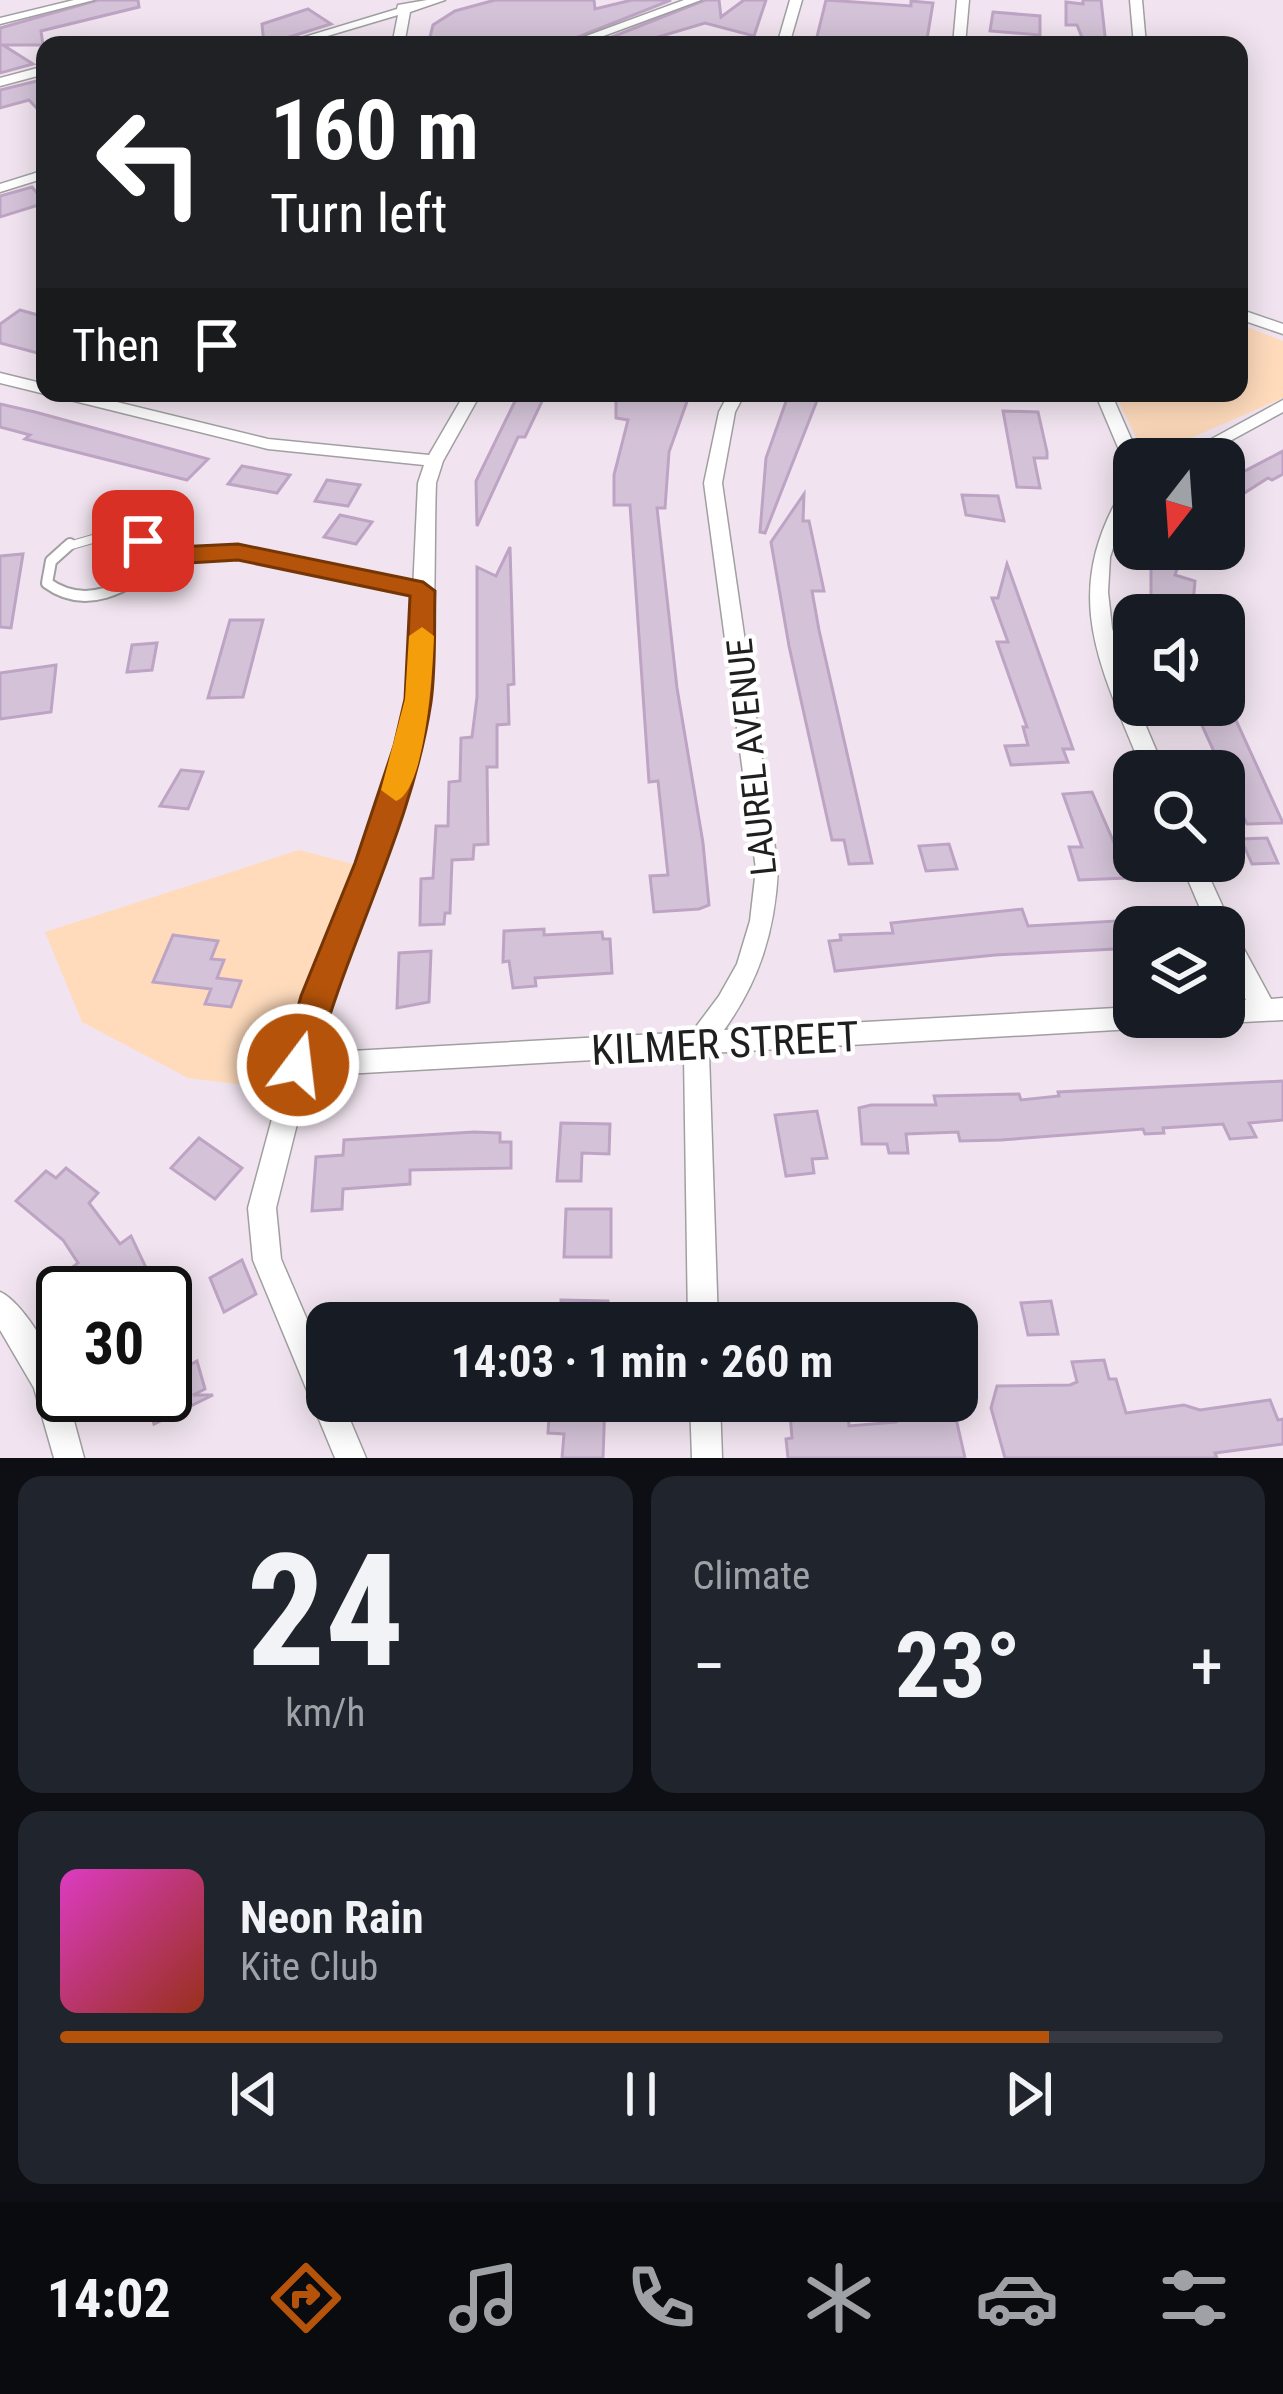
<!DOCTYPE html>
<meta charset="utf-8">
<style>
:root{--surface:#171b24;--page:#20242c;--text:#f1f3f6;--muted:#9ea1a6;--line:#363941;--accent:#b45309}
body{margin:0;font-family:"Roboto Condensed",sans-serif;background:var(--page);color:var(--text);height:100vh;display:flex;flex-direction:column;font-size:45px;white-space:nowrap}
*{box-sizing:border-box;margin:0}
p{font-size:39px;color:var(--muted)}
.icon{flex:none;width:66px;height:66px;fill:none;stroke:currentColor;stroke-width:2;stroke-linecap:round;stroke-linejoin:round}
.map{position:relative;height:1458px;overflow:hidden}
.sheet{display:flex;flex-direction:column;gap:18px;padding:18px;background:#0d0f14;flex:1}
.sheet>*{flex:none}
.guide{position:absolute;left:36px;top:36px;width:1212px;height:366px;border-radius:24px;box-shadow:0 6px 30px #0003;background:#202124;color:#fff;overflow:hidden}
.needle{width:78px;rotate:197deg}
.fabs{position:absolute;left:1113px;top:438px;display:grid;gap:24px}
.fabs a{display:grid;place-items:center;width:132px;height:132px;border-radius:24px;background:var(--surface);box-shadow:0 6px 30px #0003;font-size:60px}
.speed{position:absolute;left:36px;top:1266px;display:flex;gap:24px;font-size:60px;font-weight:700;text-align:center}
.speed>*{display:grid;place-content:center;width:156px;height:156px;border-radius:50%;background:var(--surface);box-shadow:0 6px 30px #0003;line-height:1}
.speed .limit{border:6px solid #111;border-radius:18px;background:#fff;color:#111}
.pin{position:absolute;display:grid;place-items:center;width:102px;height:102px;color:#fff;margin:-51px;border-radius:24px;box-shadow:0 6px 18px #0006}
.me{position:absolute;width:132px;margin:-66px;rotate:15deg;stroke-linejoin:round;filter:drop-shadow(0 0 9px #0008)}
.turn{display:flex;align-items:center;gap:42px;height:252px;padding:0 36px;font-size:54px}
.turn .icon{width:156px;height:156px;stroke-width:2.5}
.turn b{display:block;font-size:84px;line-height:102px}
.then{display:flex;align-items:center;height:114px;padding:0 36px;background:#0003;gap:24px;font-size:45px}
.big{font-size:90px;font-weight:700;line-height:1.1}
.sheet .widget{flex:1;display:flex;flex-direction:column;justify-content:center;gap:18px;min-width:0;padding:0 42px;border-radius:24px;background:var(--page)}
.sheet .dial{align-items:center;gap:0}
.dial b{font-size:156px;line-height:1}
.song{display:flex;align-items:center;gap:36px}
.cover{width:144px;height:144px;border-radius:18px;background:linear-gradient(135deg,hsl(310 70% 55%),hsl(10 70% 35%))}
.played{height:12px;border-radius:6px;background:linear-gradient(90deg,var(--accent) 85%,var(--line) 85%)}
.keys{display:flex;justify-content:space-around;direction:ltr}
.heat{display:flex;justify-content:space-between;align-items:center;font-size:66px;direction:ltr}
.sheet .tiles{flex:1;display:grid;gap:18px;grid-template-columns:1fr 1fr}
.widget:last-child{grid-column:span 2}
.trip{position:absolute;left:306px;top:1302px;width:672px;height:120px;border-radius:24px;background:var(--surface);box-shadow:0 6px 30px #0003;font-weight:700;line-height:120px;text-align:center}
.tab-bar{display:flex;height:192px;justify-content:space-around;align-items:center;background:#090b0e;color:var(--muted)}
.tab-bar .icon{width:84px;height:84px}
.tab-bar .on{color:var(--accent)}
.tab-bar b{font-size:54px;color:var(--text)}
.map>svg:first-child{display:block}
.park{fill:#ffdbbc}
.building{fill:#d4c3d8;stroke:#bea4c4;stroke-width:3}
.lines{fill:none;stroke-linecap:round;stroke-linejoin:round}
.lane-far1-casing{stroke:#a0a0a0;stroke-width:10}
.lane-casing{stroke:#a0a0a0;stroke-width:14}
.street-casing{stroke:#a0a0a0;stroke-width:3}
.lane-far1{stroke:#fff;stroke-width:8}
.lane{stroke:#fff;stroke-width:10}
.street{fill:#fff;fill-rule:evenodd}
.route{fill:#b45309;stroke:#753606;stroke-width:3}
.slow{fill:#f59e0b}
.labels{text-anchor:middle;stroke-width:9;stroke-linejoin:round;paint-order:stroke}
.street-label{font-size:36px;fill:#1f1f1f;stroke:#fff}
.near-street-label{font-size:42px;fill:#1f1f1f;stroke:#fff}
</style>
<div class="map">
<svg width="1283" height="1458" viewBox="0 0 1283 1458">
<rect width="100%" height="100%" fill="#f1e4f0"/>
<!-- park -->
<g class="park">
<polygon points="1239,324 1283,341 1283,398 1177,444 1162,447 1137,439 1114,393 1239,393"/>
<polygon points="299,850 365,867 288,1090 188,1078 82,1022 45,932"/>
</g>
<!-- building -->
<g class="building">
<polygon points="98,0 138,0 139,7 41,31 43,45 3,45 33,64 0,73 0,28"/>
<polygon points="495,0 594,0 595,9 632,0 671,0 558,45 428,45 433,25 455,11"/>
<polygon points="705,0 719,0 721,17 744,0 766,0 754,36 705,23 638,43 592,45"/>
<polygon points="826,0 911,6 911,1 933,3 926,45 816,41"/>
<polygon points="1083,0 1101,0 1106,45 1085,45 1077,25 1066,25 1066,2 1083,4"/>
<polygon points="308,9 331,24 264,45 262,24"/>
<polygon points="993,12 1040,16 1040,35 990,31"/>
<polygon points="45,79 45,117 29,100 0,108 0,90"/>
<polygon points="32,187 45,203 0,217 0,196"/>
<polygon points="20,310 45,317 45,355 0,343 0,324"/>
<polygon points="519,393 546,393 525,437 518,437 477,526 476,481"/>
<polygon points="616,393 690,393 669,452 665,508 657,508 677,688 703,843 709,905 699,909 654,912 650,876 668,875 658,781 649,782 630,505 614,505 614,475 628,420 616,418"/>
<polygon points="789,393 820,393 765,533 760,532 766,458"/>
<polygon points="0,404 35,412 208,459 187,480 25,439 30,435 0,427"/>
<polygon points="1003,411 1038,412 1047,452 1047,458 1034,458 1040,488 1017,487"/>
<polygon points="1283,451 1283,474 1272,480 1268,478 1224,506 1224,482"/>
<polygon points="242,466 290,475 277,493 228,484"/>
<polygon points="327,480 360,485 348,506 315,501"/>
<polygon points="804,494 803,521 809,521 824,591 812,591 819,630 872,863 849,864 844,840 832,840 789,646 771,542"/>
<polygon points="962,495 998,496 1004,521 966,515"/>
<polygon points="340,515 372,522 356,544 324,537"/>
<polygon points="510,547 514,684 508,685 509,724 497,725 497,767 487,767 488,844 474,845 473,859 452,860 450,913 445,913 444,924 420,925 421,879 433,878 436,826 448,826 449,782 460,781 461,738 472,737 477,697 477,567 496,576"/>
<polygon points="1158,549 1184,549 1175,575 1195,581 1192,615 1151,615 1151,566"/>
<polygon points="23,554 11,628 0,627 0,556"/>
<polygon points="1007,564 1073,749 1063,749 1068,762 1011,765 1005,746 1028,745 1023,727 1027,727 997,642 1008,642 992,598 998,598"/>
<polygon points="230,620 263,620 243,697 208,698"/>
<polygon points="157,643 152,670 127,672 132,645"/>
<polygon points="56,665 51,712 0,719 0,673"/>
<polygon points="1202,705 1229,705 1283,823 1247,824 1195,710 1204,709"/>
<polygon points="181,770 203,772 188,809 160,806"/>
<polygon points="1092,792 1115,845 1126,878 1079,880 1069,847 1082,847 1063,794"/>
<polygon points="1267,838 1278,863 1252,864 1241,839"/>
<polygon points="949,844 957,869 926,871 919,846"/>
<polygon points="1022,909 1028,926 1134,920 1134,948 995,955 835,971 829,941 841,940 840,935 893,933 891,923"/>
<polygon points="544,929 544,935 602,932 603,939 610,939 612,973 535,978 536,986 513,988 509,961 503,962 504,931"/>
<polygon points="173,935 218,941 211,959 224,960 217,978 241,981 231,1007 205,1004 211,989 153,982"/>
<polygon points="431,951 429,1002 397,1008 399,953"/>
<polygon points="1283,1081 1283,1120 1249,1123 1256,1137 1230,1139 1223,1124 1163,1128 1164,1133 1145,1134 1143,1129 1001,1140 960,1141 958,1132 906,1134 908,1153 889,1153 887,1144 862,1144 859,1108 871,1105 936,1105 934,1096 1019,1094 1021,1100 1059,1096 1058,1092"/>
<polygon points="817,1111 827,1158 812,1159 814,1173 786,1176 775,1115"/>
<polygon points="561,1123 610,1124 609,1154 582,1153 581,1181 557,1181"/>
<polygon points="474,1132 500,1133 500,1142 511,1142 511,1168 410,1170 410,1184 343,1189 342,1209 312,1211 316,1157 343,1155 344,1140"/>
<polygon points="199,1138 242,1168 215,1199 171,1168"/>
<polygon points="66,1168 98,1193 89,1203 120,1244 131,1236 158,1293 81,1293 66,1272 78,1263 63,1240 16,1201 46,1171 56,1178"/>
<polygon points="566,1209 611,1209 611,1257 564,1257"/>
<polygon points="242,1260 256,1294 224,1312 210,1278"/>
<polygon points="561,1300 608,1301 608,1323 561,1323"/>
<polygon points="1051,1301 1058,1334 1028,1335 1021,1303"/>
<polygon points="165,1320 186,1367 197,1361 205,1389 193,1395 213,1395 154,1424 146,1395 165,1395"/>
<polygon points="1104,1360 1109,1379 1116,1379 1126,1413 1184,1405 1200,1410 1270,1400 1278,1420 1283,1419 1283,1444 1215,1453 1217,1458 1005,1458 991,1408 997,1386 1070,1385 1077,1382 1072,1362"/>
<polygon points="550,1401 605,1401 603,1458 562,1458 564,1434 548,1433"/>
<polygon points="789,1401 847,1402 849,1426 896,1422 903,1418 899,1401 952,1401 965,1458 788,1458 786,1439 792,1438"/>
</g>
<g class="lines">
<!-- lane-far1 casing -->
<g class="lane-far1-casing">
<polyline id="lane-far1" points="65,547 110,534 154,547"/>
</g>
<!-- lane casing -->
<g class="lane-casing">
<g id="lane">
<path d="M70,544L51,561L47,583C91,615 133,581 172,556L148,544"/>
<polyline points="172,556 238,552 423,591"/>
</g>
</g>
<!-- street casing -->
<g class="street-casing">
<g id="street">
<polygon points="74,0 94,0 0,24 0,18"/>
<polygon points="427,0 445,0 410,12 404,45 392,45 398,15 297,45 278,45 397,9 398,5"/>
<polygon points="684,0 701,0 579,45 562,45"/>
<polygon points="790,0 802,0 789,45 777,45"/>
<polygon points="957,0 969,0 965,45 953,45"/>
<polygon points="1130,0 1142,0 1146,45 1134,45"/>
<polygon points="45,66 45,74 0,86 0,78"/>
<polygon points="45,170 45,178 0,192 0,184"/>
<polygon points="1239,309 1283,324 1283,334 1239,319"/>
<polygon points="0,373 45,384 45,393 49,393 45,394 0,383"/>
<path d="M52,393H80L268,439L429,455L465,393H481L443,461L436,483C433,564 439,672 418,748C389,852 341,949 315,1053L692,1032L719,996L737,964L750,921L756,869L704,483L719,412L729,393H745L735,412L722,483L778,869C775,930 760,980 724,1030L1134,1007V1017H1163L1160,1025L1151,1028L709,1053L718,1323H688L684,1055L309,1076L276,1208L281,1259L327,1366V1401H342L366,1458H335L253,1260L248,1208L305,996L359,863L397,746L408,699L418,483L424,465L268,449L54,396Z"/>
<polygon points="1095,393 1111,393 1140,459 1134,459 1134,469 1125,464"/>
<polygon points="1283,400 1283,412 1197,459 1175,459"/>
<path d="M1134,479V500L1122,521L1110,557L1108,592L1112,628L1134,705H1137L1165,771H1143C1098,661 1058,592 1128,481Z"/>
<polygon points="1180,861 1202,861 1232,927 1271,999 1283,998 1283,1020 1224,1023 1215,1020 1214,1017 1224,1017 1224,1001 1246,1000 1224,957 1224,927 1208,927"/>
<path d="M0,1292C24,1302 63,1368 63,1395H67L84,1458H54L34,1388L0,1330Z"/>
<polygon points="690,1401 720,1401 722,1458 692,1458"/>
</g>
</g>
<!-- lane-far1 -->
<use href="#lane-far1" class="lane-far1"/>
<!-- lane -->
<use href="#lane" class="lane"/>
<!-- street -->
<use href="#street" class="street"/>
</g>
<!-- route -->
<path class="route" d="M143,533L176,547L238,544L423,582L435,591C434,627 436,666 431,702C412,828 347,943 315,1065L310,1076L298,1080L287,1076L282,1065L301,996L355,863L394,746L405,699L410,596L238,560L172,564L135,546V535Z"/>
<!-- slow -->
<path class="slow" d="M422,627L434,636C433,668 426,791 396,801L381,790L405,699L409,636Z"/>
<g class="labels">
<!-- street labels -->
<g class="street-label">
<text transform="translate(751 757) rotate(-96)" y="13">LAUREL AVENUE</text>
</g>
<!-- near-street labels -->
<g class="near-street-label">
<text transform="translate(725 1043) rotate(-3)" y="15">KILMER STREET</text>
</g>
</g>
</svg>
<div class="fabs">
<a><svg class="needle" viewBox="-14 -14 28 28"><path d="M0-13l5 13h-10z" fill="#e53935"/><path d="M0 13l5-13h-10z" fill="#9ea1a6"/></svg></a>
<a><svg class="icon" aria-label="sound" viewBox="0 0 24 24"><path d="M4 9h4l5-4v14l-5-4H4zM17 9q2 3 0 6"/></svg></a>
<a><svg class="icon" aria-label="search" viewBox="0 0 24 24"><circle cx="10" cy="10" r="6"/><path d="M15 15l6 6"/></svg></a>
<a><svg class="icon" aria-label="layers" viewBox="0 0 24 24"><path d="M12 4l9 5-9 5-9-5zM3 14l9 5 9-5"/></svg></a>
</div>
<div class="speed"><div class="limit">30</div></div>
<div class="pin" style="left:143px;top:541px;background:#d93025"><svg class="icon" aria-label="arrive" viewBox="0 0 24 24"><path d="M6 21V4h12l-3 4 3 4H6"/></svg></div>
<svg class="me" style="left:298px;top:1065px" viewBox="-20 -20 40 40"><circle r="17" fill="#b45309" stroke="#fff" stroke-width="3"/><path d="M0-11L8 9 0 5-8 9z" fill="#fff"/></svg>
<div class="trip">14:03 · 1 min · 260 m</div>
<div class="guide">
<div class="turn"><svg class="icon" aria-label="left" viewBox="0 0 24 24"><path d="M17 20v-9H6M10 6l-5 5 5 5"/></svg><div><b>160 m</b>Turn left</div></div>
<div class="then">Then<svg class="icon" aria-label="arrive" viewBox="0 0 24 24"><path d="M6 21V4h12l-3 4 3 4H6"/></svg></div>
</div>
</div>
<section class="sheet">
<div class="tiles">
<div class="widget dial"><b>24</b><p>km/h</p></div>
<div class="widget"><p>Climate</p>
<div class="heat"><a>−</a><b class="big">23°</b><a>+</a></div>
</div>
<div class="widget">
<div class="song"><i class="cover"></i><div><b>Neon Rain</b><p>Kite Club</p></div></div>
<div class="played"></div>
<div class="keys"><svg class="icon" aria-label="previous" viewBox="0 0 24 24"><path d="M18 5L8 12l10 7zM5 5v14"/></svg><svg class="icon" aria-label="pause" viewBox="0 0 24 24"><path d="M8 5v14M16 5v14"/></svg><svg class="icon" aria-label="next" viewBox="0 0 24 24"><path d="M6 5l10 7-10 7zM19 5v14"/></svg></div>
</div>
</div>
</section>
<nav class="tab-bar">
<b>14:02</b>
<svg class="icon on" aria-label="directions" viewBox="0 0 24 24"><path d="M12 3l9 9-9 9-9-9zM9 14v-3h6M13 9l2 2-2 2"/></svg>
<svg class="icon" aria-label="music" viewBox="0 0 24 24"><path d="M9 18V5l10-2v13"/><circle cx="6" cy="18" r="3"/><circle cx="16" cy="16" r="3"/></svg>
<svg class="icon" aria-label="phone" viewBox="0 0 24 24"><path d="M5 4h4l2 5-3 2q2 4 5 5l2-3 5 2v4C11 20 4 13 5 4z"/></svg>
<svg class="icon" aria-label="climate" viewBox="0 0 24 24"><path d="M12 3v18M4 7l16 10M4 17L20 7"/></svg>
<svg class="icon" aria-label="car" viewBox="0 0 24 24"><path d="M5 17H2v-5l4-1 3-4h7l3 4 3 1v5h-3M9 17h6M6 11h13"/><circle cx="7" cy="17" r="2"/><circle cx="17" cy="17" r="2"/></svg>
<svg class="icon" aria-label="filters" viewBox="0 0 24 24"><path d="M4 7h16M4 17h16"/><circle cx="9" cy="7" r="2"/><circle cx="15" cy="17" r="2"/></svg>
</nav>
